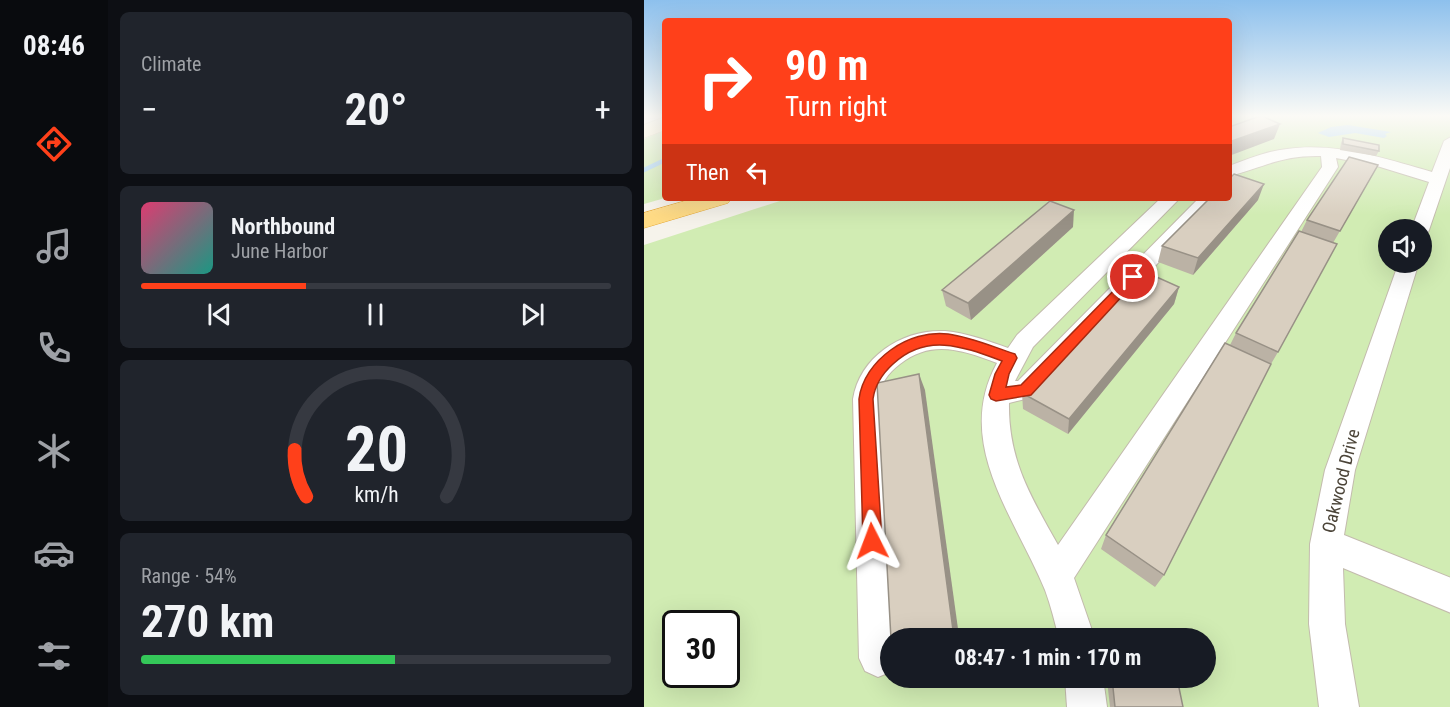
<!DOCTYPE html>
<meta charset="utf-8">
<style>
:root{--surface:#171b24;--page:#20242c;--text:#f1f3f6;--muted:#9ea1a6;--line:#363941;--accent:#ff401a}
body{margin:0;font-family:"Roboto Condensed",sans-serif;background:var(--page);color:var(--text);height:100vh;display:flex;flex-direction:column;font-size:22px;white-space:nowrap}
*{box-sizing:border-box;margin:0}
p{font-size:20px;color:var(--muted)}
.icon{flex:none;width:33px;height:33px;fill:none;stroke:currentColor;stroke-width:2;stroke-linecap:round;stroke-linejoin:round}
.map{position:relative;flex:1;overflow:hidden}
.side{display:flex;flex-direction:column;gap:12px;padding:12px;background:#0d0f14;width:536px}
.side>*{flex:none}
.guide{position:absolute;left:18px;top:18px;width:570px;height:183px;border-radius:6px;box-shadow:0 6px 24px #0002;background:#ff401a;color:#fff;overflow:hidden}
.buttons{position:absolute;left:734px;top:219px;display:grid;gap:12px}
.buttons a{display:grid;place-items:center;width:54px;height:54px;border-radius:50%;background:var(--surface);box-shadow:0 6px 24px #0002;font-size:30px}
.speed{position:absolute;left:18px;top:610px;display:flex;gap:12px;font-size:30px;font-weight:700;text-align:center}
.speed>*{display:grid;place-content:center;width:78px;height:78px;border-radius:50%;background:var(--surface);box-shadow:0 6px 24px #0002;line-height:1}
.speed .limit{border:3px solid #111;border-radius:9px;background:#fff;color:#111}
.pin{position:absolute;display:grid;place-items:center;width:51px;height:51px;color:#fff;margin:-26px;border:3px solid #fff;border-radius:50%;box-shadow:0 2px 6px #0007}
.me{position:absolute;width:66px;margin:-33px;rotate:357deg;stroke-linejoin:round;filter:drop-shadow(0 0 4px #0008)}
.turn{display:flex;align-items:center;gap:21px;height:126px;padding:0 24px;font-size:27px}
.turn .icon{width:78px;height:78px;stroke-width:2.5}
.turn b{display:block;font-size:42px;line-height:51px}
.then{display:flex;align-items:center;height:57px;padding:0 24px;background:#0003;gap:12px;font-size:22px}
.big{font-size:45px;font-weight:700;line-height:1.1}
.side .card{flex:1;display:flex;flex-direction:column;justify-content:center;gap:9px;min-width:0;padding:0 21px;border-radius:9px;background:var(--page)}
.side .dial{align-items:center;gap:0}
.dial svg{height:156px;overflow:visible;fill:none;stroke:var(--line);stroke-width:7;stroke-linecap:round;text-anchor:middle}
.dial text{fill:var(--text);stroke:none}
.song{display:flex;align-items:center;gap:18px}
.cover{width:72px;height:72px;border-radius:9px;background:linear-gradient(135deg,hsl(340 70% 55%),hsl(170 70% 35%))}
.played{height:6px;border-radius:3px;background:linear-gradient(90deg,var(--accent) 35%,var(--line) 35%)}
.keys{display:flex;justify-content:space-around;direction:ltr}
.heat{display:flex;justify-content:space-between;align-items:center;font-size:33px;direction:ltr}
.charge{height:9px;border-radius:4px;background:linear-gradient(90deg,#34c759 54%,var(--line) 0)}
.trip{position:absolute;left:236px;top:628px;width:336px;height:60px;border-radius:30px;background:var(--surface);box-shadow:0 6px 24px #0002;font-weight:700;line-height:60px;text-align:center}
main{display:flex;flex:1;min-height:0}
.dock{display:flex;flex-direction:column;width:108px;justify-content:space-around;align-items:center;background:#090b0e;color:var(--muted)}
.dock .icon{width:42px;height:42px}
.dock .selected{color:var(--accent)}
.dock b{font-size:27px;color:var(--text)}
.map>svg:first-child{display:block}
.green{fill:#d1ecb3;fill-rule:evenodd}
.water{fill:#a6d3f5}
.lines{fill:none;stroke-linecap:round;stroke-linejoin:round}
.stream{stroke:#a6d3f5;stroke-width:4.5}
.minor-casing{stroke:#c3bbad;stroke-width:2}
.secondary-casing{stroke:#d8c899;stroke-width:1}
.trunk-casing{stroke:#e6a835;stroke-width:1}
.minor{fill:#fff;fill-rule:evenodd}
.secondary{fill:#fff4cd;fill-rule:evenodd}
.trunk{fill:#ffdb85;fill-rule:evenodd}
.wall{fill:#bbb2a5}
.shaded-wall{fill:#989186}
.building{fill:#d9cfc0;stroke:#989186;stroke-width:1.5}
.route{fill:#ff401a;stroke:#a62a11;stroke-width:1.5}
.labels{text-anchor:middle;stroke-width:4.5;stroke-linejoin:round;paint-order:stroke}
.near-street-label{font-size:18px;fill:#4b4438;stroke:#fff}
</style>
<main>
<nav class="dock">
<b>08:46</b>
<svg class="icon selected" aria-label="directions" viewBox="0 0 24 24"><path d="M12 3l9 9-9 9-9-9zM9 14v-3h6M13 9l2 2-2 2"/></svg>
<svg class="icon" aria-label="music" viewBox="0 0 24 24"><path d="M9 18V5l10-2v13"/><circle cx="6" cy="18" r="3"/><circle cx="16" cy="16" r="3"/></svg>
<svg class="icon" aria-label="phone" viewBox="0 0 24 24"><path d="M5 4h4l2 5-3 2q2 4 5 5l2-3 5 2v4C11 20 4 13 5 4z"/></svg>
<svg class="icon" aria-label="climate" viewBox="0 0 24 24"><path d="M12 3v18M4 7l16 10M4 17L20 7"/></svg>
<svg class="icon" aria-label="car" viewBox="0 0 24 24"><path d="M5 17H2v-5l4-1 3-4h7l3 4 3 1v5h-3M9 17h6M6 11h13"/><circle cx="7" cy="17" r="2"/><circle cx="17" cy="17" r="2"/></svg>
<svg class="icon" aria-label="filters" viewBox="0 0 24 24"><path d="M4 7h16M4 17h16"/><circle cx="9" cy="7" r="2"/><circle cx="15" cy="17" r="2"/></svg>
</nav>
<section class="side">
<div class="card"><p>Climate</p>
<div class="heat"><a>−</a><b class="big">20°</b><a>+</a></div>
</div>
<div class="card">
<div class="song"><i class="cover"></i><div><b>Northbound</b><p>June Harbor</p></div></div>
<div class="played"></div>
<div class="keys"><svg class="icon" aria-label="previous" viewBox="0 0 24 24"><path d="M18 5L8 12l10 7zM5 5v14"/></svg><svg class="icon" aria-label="pause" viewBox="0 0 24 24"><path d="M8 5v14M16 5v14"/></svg><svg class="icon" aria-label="next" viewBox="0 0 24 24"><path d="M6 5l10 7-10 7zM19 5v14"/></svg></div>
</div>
<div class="card dial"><svg viewBox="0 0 100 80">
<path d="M14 69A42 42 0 1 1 86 69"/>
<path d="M14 69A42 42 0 0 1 8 45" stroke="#ff401a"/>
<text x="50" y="56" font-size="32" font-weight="700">20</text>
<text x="50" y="72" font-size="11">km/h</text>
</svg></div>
<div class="card"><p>Range · 54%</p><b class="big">270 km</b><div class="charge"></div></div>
</section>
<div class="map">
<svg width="807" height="707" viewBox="0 0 807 707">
<rect width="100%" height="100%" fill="#f6f3eb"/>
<!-- green -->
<g class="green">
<path d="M585,116H806V707H0V245L145,198H585ZM744,230H777V262H744ZM32,624H82V675H32ZM246,639H561V678H246Z"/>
<polygon points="21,130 21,198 0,204 0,139"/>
</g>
<!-- water -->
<polygon class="water" points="704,125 747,132 741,134 743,136 740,138 711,133 685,137 674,133 687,127"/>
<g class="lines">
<!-- stream -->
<polyline class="stream" points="0,170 21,160"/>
<!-- minor casing -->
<g class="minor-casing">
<g id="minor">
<path d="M807,137V165L785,230L783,234L777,235V230H767L785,182L733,166L692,158L694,167L430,578L451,639H415C411,623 407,606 401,590C371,517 309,443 353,363C318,350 288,339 256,364C243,374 237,383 235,399L252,639H246V672L234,677L221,671L215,658L209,399C216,356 259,329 301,331C323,333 344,341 364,348L373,335L517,198H536L389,347L371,381H374L555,198H574L390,397L365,403C364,460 387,497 414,545L678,167L677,156C637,155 621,167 585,176V166C604,159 623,151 643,149C692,142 742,159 788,172L800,141Z"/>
<polygon points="755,262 775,262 711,470 700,535 807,578 807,613 699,568 701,624 715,707 675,707 665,624 666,544 681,470"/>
<polygon points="421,678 459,678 463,707 423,707"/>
</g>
</g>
<!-- secondary casing -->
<g class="secondary-casing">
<polygon id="secondary" points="21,117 21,130 0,138 0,125"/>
</g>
<!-- trunk casing -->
<g class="trunk-casing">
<polygon id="trunk" points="51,198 88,198 84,203 0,228 0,213"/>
</g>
<!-- minor -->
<use href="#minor" class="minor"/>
<!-- secondary -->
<use href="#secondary" class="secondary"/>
<!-- trunk -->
<use href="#trunk" class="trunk"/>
</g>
<!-- wall -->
<g class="wall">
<polygon points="699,138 735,151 732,156 696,150 697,143"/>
<polygon points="734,165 689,243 634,352 627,364 520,575 511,587 457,549 462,535 586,345 592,333 657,232 663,220"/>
<polygon points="614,200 549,275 514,262 518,246"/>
<polygon points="429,227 327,320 302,306 298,290"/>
<polygon points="535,287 530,304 424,434 379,409 378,393"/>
<polygon points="466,678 533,678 539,707 466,707 463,680"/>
</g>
<!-- shaded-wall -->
<g class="shaded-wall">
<polygon points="636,124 630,139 585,156 585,142"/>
<polygon points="620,184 614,200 549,275 554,258"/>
<polygon points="430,210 429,227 327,320 324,303"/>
<polygon points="535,287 530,304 424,434 425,419"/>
<polygon points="275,374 281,390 315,636 307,639 280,639"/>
</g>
<!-- building -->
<g class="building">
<polygon points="616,116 618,116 636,124 585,142 585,127"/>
<polygon points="699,138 735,145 735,151 699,144"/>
<polygon points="705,157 734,165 696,231 663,220"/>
<polygon points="590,174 620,184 554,258 518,246 566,198 585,198 585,179"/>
<polygon points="406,201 430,210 324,303 298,290"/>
<polygon points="655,231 693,244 634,352 592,333"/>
<polygon points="497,270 535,287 425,419 378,393"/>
<polygon points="581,343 627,364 520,575 462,535"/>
<polygon points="275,374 309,630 280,639 247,639 233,383"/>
<polygon points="468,678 533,678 539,707 471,707"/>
</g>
<!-- sky -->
<linearGradient id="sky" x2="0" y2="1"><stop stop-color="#8dc0ed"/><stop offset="0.54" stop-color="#fbfaf6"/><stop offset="1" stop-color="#fbfaf6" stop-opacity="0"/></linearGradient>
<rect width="807" height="215" fill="url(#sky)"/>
<!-- route -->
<path class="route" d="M489,274L495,277L493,280L387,395L352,401L347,399L345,395L351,374L358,361C320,347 283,332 249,364C238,374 231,384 229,399L238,541L235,547L228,550L222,547L219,541L215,399C220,360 265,329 304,334C327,337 349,347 371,354L373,358L365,374L362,387L377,385L485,275Z"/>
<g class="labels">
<!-- near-street labels -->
<g class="near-street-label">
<text transform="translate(697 481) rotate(-76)" y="6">Oakwood Drive</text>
</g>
</g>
</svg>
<div class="buttons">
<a><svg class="icon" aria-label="sound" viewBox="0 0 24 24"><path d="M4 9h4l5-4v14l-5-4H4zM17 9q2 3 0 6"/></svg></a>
</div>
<div class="speed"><div class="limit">30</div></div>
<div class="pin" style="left:489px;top:277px;background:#d93025"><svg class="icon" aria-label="arrive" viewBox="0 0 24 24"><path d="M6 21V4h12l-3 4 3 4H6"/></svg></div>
<svg class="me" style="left:228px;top:541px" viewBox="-20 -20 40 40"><path d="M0-17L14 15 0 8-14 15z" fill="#ff401a" stroke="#fff" stroke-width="4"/></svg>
<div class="trip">08:47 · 1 min · 170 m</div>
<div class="guide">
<div class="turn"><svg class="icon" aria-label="right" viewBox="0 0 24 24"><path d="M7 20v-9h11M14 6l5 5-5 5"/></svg><div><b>90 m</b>Turn right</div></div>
<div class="then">Then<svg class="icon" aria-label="left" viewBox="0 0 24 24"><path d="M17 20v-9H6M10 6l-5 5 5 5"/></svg></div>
</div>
</div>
</main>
